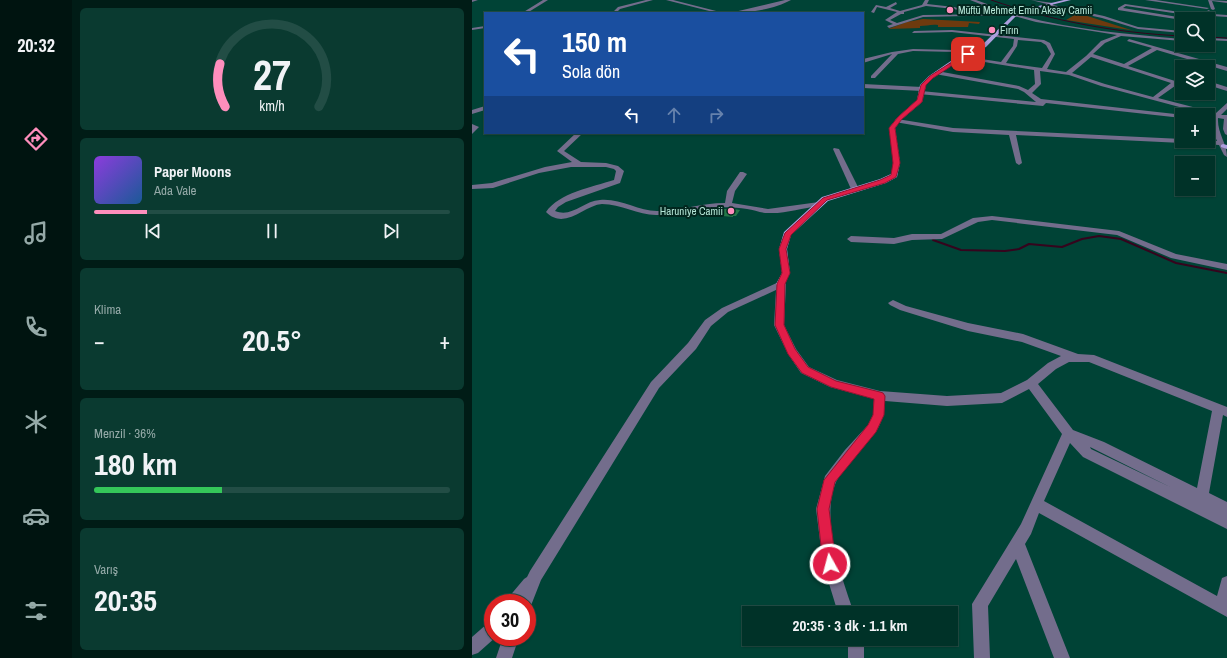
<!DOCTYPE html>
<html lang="tr">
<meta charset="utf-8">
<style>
:root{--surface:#003228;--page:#0a3a30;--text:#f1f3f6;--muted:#95aaa8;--line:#224d45;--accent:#fe8ebc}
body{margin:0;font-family:"Archivo Narrow",sans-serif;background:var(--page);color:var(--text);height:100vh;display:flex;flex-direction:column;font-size:15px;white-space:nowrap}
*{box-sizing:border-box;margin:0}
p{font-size:13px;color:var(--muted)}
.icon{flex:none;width:22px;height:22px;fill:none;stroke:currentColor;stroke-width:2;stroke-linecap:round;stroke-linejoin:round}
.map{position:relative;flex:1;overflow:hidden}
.sheet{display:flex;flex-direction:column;gap:8px;padding:8px;background:#001c16;width:400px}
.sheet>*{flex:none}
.hud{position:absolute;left:12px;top:12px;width:380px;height:122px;border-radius:0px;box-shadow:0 1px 3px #0004,0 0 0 1px var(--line);background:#1a4fa0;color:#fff;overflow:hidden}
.fabs{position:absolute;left:703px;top:12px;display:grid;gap:8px}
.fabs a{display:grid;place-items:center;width:40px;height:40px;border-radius:0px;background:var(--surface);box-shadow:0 1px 3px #0004,0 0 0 1px var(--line);font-size:20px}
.speed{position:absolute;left:12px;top:594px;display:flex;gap:8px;font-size:20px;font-weight:700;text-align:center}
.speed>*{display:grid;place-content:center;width:52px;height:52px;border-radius:50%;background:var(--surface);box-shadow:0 1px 3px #0004,0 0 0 1px var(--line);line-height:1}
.speed .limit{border:6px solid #d22;background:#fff;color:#111}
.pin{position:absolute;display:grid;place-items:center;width:34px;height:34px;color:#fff;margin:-17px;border-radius:8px;box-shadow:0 2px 6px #0006}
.me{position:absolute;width:44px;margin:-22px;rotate:353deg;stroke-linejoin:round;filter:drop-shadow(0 0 3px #0008)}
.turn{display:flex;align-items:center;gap:14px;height:84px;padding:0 12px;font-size:18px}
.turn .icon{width:52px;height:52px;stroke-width:2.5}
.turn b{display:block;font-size:28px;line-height:34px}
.lanes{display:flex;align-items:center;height:38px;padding:0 12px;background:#0003;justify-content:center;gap:20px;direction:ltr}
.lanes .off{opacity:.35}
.big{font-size:30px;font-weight:800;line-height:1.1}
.sheet .widget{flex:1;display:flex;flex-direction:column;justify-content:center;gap:6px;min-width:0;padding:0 14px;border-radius:6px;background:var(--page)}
.sheet .dial{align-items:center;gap:0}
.dial svg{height:104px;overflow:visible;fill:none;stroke:var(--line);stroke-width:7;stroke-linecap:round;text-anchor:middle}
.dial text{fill:var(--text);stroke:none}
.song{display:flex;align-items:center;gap:12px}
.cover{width:48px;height:48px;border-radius:6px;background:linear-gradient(135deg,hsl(270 70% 55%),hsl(210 70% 35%))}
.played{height:4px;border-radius:2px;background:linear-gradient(90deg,var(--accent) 15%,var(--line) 15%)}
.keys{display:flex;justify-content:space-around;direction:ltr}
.heat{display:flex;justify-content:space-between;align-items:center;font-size:22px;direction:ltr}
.charge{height:6px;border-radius:3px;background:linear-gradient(90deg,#34c759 36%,var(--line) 0)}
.trip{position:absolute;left:270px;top:606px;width:216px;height:40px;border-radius:0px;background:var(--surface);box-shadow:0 1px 3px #0004,0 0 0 1px var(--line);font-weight:800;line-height:40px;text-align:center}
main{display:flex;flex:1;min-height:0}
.tab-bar{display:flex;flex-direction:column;width:72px;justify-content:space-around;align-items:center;background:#001410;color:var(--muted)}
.tab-bar .icon{width:28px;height:28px}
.tab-bar .current{color:var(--accent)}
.tab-bar b{font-size:18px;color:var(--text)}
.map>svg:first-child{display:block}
.green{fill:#6e3a0e}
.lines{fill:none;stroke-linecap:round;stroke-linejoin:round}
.stream-far1{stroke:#35041d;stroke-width:1}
.stream{stroke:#35041d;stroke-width:2}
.building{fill:#257849}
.minor{fill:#736d8c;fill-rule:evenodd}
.major{fill:#ad9ede;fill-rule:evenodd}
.route{fill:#e11d48;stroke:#92132f}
.poi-dot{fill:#fe8ebc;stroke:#02261e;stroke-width:1.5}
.labels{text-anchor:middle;stroke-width:4;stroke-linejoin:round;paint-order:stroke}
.far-poi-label{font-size:11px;fill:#b2e3d4;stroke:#02261e;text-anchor:start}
</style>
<main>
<nav class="tab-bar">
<b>20:32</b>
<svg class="icon current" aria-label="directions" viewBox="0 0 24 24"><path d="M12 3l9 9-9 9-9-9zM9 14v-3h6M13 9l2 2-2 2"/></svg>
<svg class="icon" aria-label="music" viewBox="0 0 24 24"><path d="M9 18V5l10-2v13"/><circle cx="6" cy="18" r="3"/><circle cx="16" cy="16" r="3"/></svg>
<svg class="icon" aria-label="phone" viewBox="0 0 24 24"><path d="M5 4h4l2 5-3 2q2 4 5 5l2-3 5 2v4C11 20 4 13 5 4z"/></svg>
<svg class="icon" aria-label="climate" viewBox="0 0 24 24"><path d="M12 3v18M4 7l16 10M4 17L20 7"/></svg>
<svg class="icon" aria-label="car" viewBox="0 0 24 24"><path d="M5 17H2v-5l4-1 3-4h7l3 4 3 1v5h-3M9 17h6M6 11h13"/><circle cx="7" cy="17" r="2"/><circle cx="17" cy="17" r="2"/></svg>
<svg class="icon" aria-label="filters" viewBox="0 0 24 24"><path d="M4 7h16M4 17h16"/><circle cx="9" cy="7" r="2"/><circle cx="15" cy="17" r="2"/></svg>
</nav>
<section class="sheet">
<div class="widget dial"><svg viewBox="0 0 100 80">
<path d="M14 69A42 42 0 1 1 86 69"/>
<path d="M14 69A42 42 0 0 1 10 36" stroke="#fe8ebc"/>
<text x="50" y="56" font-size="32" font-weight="700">27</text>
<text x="50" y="72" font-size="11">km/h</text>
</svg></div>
<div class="widget">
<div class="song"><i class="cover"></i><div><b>Paper Moons</b><p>Ada Vale</p></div></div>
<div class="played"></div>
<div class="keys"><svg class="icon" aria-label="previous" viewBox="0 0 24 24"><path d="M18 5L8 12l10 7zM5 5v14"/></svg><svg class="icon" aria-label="pause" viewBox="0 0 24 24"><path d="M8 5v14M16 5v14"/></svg><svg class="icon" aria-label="next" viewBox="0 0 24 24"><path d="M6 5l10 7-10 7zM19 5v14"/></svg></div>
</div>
<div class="widget"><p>Klima</p>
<div class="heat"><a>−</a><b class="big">20.5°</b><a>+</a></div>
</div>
<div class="widget"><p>Menzil · 36%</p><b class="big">180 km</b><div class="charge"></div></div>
<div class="widget"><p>Varış</p><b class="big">20:35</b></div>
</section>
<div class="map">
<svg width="755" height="658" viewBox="0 0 755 658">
<rect width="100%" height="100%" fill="#004336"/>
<!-- green -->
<g class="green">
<polygon points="606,13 659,30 664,31 594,20"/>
<path d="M451,19L508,22L507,24L497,23L496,27H466V25C459,24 455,26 448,26V28L416,29L435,22Z"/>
</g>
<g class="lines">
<!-- stream-far1 -->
<g class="stream-far1">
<path d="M519,0C581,21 644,33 710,36"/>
<polyline points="736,37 755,38"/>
</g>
<!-- stream -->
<polyline class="stream" points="461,240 489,250 533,251 547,249 557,244 590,247 610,239 627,236 649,239 704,263 755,273"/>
</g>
<!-- building -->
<polygon class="building" points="252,209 261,209 268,210 264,216 261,216 261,217 251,216 252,215 249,214"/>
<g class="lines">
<!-- minor -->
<g class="minor">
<polygon points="0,0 6,0 0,2"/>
<polygon points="71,0 76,0 55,13 50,13"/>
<polygon points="174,0 181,0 148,9 144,13 140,13 146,7"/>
<polygon points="194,0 201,0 252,13 245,13"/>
<path d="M313,0H319C303,9 277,13 258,13Z"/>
<path d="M453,0H457L455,4L482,7L496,11L494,12L482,9L454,6L432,12V14H429L418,20L425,23L451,15L534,14L498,0H504C519,5 534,12 550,16C602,30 657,34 710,39V41L649,36L633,43L621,54L652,64L680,48L655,41L657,39L755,67V71L685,50L656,66L703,81L710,76V81L686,98L744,113L755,103V109L749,115H755V135L753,134L751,129L752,119L746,118C745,133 755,143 755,157L752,155L747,145L718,143L715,141H745L739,127L741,116L629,86L597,75L568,71L569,84L560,93L569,99L712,115H710V118L574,103L571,106L447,94V92L449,91L564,102L552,92L546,89L463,74V72L465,71L547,86L556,90L563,84L562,70L488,58L483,52L441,51L426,54L403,78H399V76L420,54L391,63V59L420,52L441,49L483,50L488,51L490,56L529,62L541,46L542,39L480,32L440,33L442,31L480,30L572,40L578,43L583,54L575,69L594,72L614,56L629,41L645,35L564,22L538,15L451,17L417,28L415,26L421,24L413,20L425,12L405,7L402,13L399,12L404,5L414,7L424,2L425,4L418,8L428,11L450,5ZM546,40L569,42L574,45L579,54L570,68L534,63L545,46ZM619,57L699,83L681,97L633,84L600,73Z"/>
<polygon points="559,0 581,3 581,5 632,16 666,27 710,31 710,33 666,29 630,18 575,6 575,4"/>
<polygon points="673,0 684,0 737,8 735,9"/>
<polygon points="736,0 755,1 755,3 740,1 743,9 741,10 739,9"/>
<polygon points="653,4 701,11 736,13 735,11 737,10 740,14 755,15 755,17 741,16 743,22 736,33 736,28 739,22 737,16 701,13 654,6 651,8 712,18 710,20 646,10 646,8"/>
<polygon points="13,26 13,28 0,30 0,28"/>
<polygon points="736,38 755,39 755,41 736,40"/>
<polygon points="736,81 755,87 755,91 736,85"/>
<polygon points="391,84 450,87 453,89 450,91 391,88"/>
<polygon points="13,106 13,110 0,114 0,110"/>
<polygon points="425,119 481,128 710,139 710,141 713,141 710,143 544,135 550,163 547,165 544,163 537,135 481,132 423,122 423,120"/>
<polygon points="0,124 7,127 0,134"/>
<path d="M104,133H111L92,151L109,162L134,163L146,166L152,171L148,183L94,202L86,207L83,211C100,218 111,201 128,200C148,198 166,211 185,211C208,211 229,203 253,203L255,191L268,172H271L275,174L263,191L260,203L296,209L347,202L351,204L347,206C330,208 313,214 296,213C289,213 282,210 275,209C263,207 250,207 238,208C220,209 202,216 184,215C166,215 149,204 130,204C112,205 93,231 74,212C87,193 120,187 142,180L144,171L142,169L134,167H99L67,173L21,188L0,189V185L20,183L73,167L100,162L85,151Z"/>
<polygon points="362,148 367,149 387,189 386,191 380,191 379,189 361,149"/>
<polygon points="520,216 647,231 704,254 755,264 755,270 699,258 645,235 520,220 506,222 470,239 440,240 422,244 379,242 375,239 379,236 422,238 440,234 469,234 501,218"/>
<path d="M309,281L314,284L312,325L324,349L337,367L365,380L408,391L475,396L529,393L555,380L576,363L589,356L550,342L496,331L428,310L418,305L416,303L421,300L434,306L496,323L551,334L606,354L622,355L755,407V417L751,415L737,493L755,502V529L611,457L598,443L572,501L745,596L750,578L755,576V617L567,513L559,534L553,544L598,658H582L544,559L516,606L518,658H502L500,604L549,524L590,434L557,389L530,403L475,406L413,401C412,430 398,437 382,458C376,465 368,474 364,482C348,518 370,578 382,613H366L351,564L344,509L353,476L373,450L396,425L401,415L402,399L358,387L329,373L316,354L302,325L304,290L256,312L239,326L224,349L187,388L69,580L58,608L55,610V603H33L36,598L52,579L55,577L58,571L179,382L216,343L233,320L250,308ZM597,362H617L740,411L725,488L632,442L601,430L566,384L584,369ZM618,447L698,487L619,449Z"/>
<polygon points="21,620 21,637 24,637 6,653 0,655 0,637 16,623"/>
<polygon points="31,637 47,637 40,658 24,658"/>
<polygon points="374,639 390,639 392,644 392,658 376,658 376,644"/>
</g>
<!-- major -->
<g class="major">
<polygon points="592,0 599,0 547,13 514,47 490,58 461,78 454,85 450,102 430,119 423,128 428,163 425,177 414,183 356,201 319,235 315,249 318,273 312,286 306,286 304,284 310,273 307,249 312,232 350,197 408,179 419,174 422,163 417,128 426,117 445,100 448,85 457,76 486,56 510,45 545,11"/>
<polygon points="751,144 755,145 755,149 749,147 749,145"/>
</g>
</g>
<!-- route -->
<polygon class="route" points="494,53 498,54 461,78 454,85 450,102 430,119 423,128 428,163 424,177 413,183 355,200 319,235 314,249 318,273 313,284 312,325 323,349 336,367 364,381 408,392 411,393 413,396 412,415 404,432 363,482 357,509 364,564 363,568 358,570 353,568 351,564 345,509 352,480 396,425 401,415 402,399 359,387 330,373 316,354 303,325 305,284 310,273 307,249 313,233 351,198 408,180 419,175 421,163 417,128 426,117 445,100 449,85 458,76"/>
<!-- markers -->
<g class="poi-dot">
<circle cx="478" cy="10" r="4"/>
<circle cx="520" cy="30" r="4"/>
<circle cx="259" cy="211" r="4"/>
</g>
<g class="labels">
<!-- far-poi labels -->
<g class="far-poi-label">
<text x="486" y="14">Müftü Mehmet Emin Aksay Camii</text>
<text x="528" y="34">Fırın</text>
<text x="251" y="215" text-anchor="end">Haruniye Camii</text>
</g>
</g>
</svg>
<div class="fabs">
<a><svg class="icon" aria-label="search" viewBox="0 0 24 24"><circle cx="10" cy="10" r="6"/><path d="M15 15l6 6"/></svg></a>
<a><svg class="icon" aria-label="layers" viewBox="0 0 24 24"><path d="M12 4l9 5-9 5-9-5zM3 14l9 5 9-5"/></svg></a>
<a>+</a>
<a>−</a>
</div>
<div class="speed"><div class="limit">30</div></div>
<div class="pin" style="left:496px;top:54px;background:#d93025"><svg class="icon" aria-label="arrive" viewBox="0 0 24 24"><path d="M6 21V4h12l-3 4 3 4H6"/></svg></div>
<svg class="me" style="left:358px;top:564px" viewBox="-20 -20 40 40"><circle r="17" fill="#e11d48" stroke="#fff" stroke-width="3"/><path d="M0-11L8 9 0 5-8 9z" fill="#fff"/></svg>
<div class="trip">20:35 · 3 dk · 1.1 km</div>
<div class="hud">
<div class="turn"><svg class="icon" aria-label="left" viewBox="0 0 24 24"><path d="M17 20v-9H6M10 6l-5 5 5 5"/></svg><div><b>150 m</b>Sola dön</div></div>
<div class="lanes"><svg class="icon" aria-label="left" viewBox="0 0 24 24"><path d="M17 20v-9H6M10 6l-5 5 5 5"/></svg><svg class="icon off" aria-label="ahead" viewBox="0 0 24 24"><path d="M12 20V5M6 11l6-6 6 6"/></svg><svg class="icon off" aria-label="right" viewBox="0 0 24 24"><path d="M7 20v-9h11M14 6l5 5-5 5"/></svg></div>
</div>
</div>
</main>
